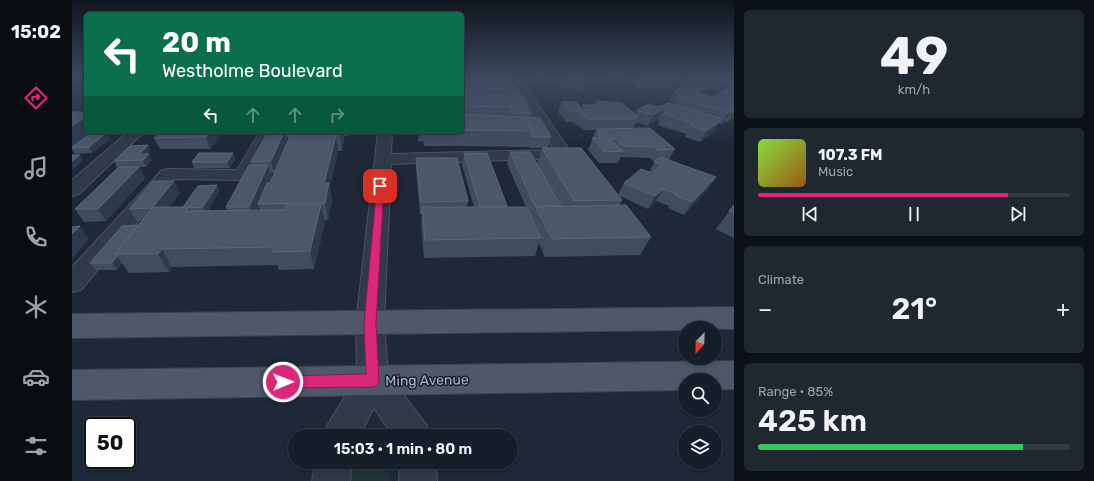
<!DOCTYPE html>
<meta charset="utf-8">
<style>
:root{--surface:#161e29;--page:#1f2731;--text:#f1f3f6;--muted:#9ea2a8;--line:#353c46;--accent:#db2777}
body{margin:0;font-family:Rubik,sans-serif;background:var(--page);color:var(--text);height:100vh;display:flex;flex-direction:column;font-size:15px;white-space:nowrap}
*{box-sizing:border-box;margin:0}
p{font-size:13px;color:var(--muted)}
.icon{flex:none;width:22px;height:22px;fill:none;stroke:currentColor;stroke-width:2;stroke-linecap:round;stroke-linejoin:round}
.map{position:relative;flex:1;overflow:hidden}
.sheet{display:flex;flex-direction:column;gap:10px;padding:10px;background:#0c1017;width:360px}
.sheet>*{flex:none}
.top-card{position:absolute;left:12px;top:12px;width:380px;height:122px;border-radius:6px;box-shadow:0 2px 6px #0003,0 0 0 1px var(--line);background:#0b6e4f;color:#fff;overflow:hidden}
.needle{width:26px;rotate:203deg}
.controls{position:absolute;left:606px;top:321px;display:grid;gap:8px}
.controls a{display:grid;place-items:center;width:44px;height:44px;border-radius:50%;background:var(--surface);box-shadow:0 2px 6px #0003,0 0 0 1px var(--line);font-size:20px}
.speed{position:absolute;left:12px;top:417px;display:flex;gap:8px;font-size:20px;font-weight:700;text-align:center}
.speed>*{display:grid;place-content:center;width:52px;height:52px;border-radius:50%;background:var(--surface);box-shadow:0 2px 6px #0003,0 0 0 1px var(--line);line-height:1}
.speed .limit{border:2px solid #111;border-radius:6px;background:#fff;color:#111}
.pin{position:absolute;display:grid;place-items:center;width:34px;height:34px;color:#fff;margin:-17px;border-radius:8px;box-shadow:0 2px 6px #0006}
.me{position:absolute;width:44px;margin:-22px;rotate:89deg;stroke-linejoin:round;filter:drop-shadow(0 0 3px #0008)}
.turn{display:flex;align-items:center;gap:14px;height:84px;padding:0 12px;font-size:18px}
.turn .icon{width:52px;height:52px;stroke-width:2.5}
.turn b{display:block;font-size:28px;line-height:34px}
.lanes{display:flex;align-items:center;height:38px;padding:0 12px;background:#0003;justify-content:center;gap:20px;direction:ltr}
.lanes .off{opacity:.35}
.big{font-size:30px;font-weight:600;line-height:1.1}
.sheet .tile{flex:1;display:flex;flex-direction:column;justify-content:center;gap:6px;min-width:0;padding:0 14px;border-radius:6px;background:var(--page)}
.sheet .dial{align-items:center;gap:0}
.dial b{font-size:52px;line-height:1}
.song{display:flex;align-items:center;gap:12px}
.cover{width:48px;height:48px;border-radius:6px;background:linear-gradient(135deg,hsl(90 70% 55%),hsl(30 70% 35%))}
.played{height:4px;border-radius:2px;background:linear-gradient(90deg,var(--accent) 80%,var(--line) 80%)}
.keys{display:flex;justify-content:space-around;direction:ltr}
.heat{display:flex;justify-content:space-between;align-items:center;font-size:22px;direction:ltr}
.charge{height:6px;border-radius:3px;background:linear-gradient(90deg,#34c759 85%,var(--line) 0)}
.trip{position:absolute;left:216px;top:429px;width:230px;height:40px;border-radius:20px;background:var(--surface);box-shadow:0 2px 6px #0003,0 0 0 1px var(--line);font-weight:600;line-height:40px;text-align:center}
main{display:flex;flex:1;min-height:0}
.dock{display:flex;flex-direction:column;width:72px;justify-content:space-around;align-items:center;background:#090c10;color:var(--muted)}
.dock .icon{width:28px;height:28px}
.dock .current{color:var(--accent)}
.dock b{font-size:18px;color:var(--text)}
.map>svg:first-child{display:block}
.green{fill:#203438}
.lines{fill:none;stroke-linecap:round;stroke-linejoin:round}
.minor-casing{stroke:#4c5463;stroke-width:2}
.major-casing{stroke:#3b4351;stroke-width:2}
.minor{fill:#313a48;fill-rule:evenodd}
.major{fill:#4f5868;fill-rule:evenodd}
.wall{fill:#414c5f;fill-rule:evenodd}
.shaded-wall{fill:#2e394a}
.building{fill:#4c576a;stroke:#5b6678}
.route{fill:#db2777;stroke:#8e194d}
.labels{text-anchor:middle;stroke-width:3;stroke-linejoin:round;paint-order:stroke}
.near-street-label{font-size:14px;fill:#abb4c5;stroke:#171f2c}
</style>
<main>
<nav class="dock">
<b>15:02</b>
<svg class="icon current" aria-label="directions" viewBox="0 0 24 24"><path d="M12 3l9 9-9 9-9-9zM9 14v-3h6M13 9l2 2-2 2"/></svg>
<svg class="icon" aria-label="music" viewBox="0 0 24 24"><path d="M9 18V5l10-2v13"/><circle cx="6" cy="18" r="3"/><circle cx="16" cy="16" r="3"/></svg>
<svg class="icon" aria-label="phone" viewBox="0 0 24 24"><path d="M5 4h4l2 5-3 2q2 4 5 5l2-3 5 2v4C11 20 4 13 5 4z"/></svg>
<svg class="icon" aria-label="climate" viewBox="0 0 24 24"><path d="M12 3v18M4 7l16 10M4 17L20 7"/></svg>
<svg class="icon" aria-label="car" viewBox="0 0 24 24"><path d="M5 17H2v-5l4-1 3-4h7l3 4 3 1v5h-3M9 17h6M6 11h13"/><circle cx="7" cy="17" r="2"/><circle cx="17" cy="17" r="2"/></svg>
<svg class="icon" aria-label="filters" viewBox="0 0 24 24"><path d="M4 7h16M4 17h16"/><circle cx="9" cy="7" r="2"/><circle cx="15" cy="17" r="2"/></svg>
</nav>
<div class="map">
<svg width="662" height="481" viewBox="0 0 662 481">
<rect width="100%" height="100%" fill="#1e2837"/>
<!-- green -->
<polygon class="green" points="283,462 315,462 318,473 318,481 278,481"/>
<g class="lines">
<!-- minor casing -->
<g class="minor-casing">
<g id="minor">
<polygon points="444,78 456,78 455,89 501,155 499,158 319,164 312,323 316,375 354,424 359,436 321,436 302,408 287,436 251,436 256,424 285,377 284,323 306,132 320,132 319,154 482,150 443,89"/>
<polygon points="56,132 72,132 7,194 0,196 0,180"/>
<polygon points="188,132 202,132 177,179 171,180 101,179 9,290 0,292 0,267 90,170 96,169 165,170"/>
<polygon points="244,462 280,462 278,481 240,481"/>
<polygon points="328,462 364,462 365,481 327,481"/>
</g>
</g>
<!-- major casing -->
<g class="major-casing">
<g id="major">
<polygon points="662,307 662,329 613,328 613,330 0,338 0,314"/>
<polygon points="662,361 662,389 643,390 643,380 613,380 613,390 0,400 0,370"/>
</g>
</g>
<!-- minor -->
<use href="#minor" class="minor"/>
<!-- major -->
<use href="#major" class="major"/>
</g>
<!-- wall -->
<g class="wall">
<path d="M390,78H440V85L459,113L458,117L479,137L476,148L546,195L552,183L577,172L583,161H581L578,158L549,157L546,163H527L516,150L524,130H512L501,122H494L486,112L489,102L510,109L511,105H523L524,101L563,114L565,110L602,105L603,103L598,101L602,91L610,87L604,83L601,89L566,88L554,78H662V118L656,122L653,121L650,124L647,123L642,132L628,142L613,137L614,134L586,125L588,121L586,119L576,126L564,122L561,129L603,149L597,160L636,189L612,215L596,208L597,206L584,201L576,209L546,195L550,200L547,206L579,237L568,255L473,257L467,243L463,256L352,258L349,225L350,214L348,215L344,170V158L396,201L395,207H402L390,165L392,153L435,206V207H454L435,164L438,152L489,206L465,164L470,148H457L456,146V147L390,146H352V142L346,141L347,132H390ZM650,84L655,86L652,91H648L646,94L641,97L627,93L629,90H646Z"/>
<polygon points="475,78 533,78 509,91 474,83"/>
<polygon points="0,112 21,134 38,139 20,153 3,154 0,149"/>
<polygon points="28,132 47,132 45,133 29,133"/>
<polygon points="151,132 138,149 88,149 82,138"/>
<path d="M196,132H278L277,136H272V140L270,151H266L258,187L260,200L256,220H252L253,222L242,269L207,270L205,265L100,267L97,272L57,273L50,263L45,270H24L18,263L66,225L70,221H65L57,209L108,193L97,207H111L145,185L147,192L136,211H155L154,207L180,165L179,162ZM214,137H216L217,139L198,183H197L200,177L199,173H202L216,142ZM187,207L188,210H185Z"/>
<polygon points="79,151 76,154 80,160 74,167 67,167 73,178 34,221 12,222 3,209 46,167 45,167 42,161"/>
<polygon points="161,153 163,159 158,168 122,168 120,162"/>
<polygon points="662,205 662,238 644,229"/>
</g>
<!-- shaded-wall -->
<g class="shaded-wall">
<polygon points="518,78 533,78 509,91 512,81"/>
<polygon points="591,109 586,119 576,126 581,115"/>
<polygon points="659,111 653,121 650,124 656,113"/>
<polygon points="662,112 662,118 656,122"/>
<polygon points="14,117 14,132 23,132 0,148 0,126"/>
<polygon points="648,118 645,124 648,121 642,132 628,142 634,131 644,120"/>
<polygon points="138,132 151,132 138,149 134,137"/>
<polygon points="212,132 213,132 216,142 202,173 199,161"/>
<polygon points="268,132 271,132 272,140 270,151 268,135"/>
<polygon points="34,133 38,139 20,153 17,147"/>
<polygon points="264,135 266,151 258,187 260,200 256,220 253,203 252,183"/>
<polygon points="76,145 79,151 70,160 67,154"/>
<polygon points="161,153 163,159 158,168 155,162"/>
<polygon points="77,154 80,160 74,167 71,160"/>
<polygon points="8,155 11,161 0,170 0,161"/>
<polygon points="196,165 200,177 188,204 186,204 187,207 181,219 177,207"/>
<polygon points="67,167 73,178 34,221 26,209"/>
<polygon points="644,177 636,189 612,215 620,202"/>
<polygon points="102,181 108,193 87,221 80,208"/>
<polygon points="145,185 147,192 134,214 131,207"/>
<polygon points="591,189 584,201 576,209 583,196"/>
<polygon points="249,205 253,222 242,269 238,251"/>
<polygon points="117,207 126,224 115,211"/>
<polygon points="8,226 17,239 0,259 0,234"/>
<polygon points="90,249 100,267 97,272 86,254"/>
<polygon points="45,256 50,263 45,270 40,263"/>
</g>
<!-- building -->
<g class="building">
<polygon points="427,78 440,78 440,81 427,80"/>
<polygon points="498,78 518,78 512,81"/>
<polygon points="569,78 604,78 605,79 570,79"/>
<polygon points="616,78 652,78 653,79 648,79 651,80 619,80"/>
<polygon points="390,79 429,80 435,90 401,90 401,92 393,92 392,90 390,90"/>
<polygon points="432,85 443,85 450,97 436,96 436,95 434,95 435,90"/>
<polygon points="655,85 662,85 662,89"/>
<polygon points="613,86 629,90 624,92 641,97 646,94 662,99 662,112 659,111 656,113 605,98 610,96 607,95 611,93 602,91"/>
<polygon points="648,91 662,91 662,99"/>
<polygon points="390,93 436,95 439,107 390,106"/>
<polygon points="436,96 452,97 459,113 439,113 439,107"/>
<polygon points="524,101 550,103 565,116 561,116 565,119 516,119 505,111 498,111 489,102 504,102 511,110 515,109 511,105 528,105"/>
<polygon points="597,103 648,118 644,120 648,121 634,131 619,126 622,124 591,114 595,112 591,109 581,115 565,110 577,104 586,107"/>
<polygon points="0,112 14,112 14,117 0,126"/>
<polygon points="390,114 453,117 460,131 390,130"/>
<polygon points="451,117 468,118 479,137 460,137 459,135 460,131 453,117"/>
<polygon points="578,128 603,149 586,150 583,147 551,146 544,139 537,139 551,151 532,152 520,138 529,138 525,134 529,134 524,129"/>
<polygon points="89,132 138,132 134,137 82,138"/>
<polygon points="196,132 212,132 199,161 179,162"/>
<polygon points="218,132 268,132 268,135 264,135 252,183 257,183 253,203 186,204 195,183 198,183 218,136 216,136"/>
<polygon points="34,133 17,147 0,148 0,147 18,134"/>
<polygon points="76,145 67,154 77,154 71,160 42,161 58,146"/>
<polygon points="470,148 509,148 550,200 502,201"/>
<polygon points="438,152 458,152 489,206 463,206"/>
<polygon points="127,153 161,153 155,162 120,162"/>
<polygon points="392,153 415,153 435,206 408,207"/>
<polygon points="0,155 8,155 0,161"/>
<polygon points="588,157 644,177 620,202 603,195 605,194 591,189 583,196 552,183 569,169 580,173 590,165 582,162"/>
<polygon points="344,158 385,158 396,201 349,202"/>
<polygon points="177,165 196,165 177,207 154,207"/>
<polygon points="47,167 67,167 26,209 3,209"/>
<polygon points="81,181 102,181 80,208 57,209"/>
<polygon points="145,185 131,207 118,208 117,207 111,207 126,186"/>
<polygon points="214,205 249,205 238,251 201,252 202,247 90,249 86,254 43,254 81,207 117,207 115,211 213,210"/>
<polygon points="554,205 579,237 480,239 464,207"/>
<polygon points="662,205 662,213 657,211"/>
<polygon points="350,207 455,207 469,238 353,240"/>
<polygon points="66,225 43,254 45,256 40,263 18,263 50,226"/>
<polygon points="8,226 0,234 0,227"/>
</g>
<!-- sky -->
<linearGradient id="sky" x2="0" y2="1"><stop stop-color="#10161e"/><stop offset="0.53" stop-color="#3b485e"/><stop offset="1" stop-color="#3b485e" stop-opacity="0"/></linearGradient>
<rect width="662" height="146" fill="url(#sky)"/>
<!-- route -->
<polygon class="route" points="305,185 312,186 304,323 307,380 306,385 301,387 211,388 206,386 205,382 206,378 211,376 294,374 292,323"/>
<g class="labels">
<!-- near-street labels -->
<g class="near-street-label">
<text transform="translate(355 380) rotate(-1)" y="5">Ming Avenue</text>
</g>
</g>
</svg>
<div class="controls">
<a><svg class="needle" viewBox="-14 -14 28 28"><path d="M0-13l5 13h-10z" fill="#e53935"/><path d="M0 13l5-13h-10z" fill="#9ea2a8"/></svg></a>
<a><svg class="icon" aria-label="search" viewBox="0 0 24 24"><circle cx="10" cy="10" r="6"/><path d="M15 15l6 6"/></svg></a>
<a><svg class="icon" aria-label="layers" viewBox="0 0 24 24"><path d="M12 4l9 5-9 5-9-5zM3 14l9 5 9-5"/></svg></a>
</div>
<div class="speed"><div class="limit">50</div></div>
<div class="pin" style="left:308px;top:186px;background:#d93025"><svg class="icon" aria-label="arrive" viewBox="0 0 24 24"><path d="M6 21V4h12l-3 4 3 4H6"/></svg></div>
<svg class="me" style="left:211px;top:382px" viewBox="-20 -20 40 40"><circle r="17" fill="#db2777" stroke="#fff" stroke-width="3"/><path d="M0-11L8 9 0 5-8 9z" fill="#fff"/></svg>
<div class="trip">15:03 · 1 min · 80 m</div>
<div class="top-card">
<div class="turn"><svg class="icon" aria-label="left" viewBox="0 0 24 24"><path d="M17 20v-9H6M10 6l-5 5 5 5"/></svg><div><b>20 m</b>Westholme Boulevard</div></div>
<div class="lanes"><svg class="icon" aria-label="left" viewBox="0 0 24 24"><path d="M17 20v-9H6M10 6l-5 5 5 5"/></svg><svg class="icon off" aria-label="ahead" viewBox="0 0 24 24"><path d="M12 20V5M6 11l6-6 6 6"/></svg><svg class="icon off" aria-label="ahead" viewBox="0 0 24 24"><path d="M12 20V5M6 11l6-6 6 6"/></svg><svg class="icon off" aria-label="right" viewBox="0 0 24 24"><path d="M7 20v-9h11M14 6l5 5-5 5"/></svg></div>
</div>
</div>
<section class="sheet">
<div class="tile dial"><b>49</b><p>km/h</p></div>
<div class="tile">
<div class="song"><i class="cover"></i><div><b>107.3 FM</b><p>Music</p></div></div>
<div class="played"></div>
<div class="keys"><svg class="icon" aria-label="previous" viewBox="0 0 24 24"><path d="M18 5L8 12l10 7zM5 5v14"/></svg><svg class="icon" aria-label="pause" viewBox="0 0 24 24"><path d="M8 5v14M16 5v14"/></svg><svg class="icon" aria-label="next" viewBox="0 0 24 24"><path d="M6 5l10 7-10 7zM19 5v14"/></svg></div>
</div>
<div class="tile"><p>Climate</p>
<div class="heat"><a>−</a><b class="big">21°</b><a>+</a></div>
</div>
<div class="tile"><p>Range · 85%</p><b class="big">425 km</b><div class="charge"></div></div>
</section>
</main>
